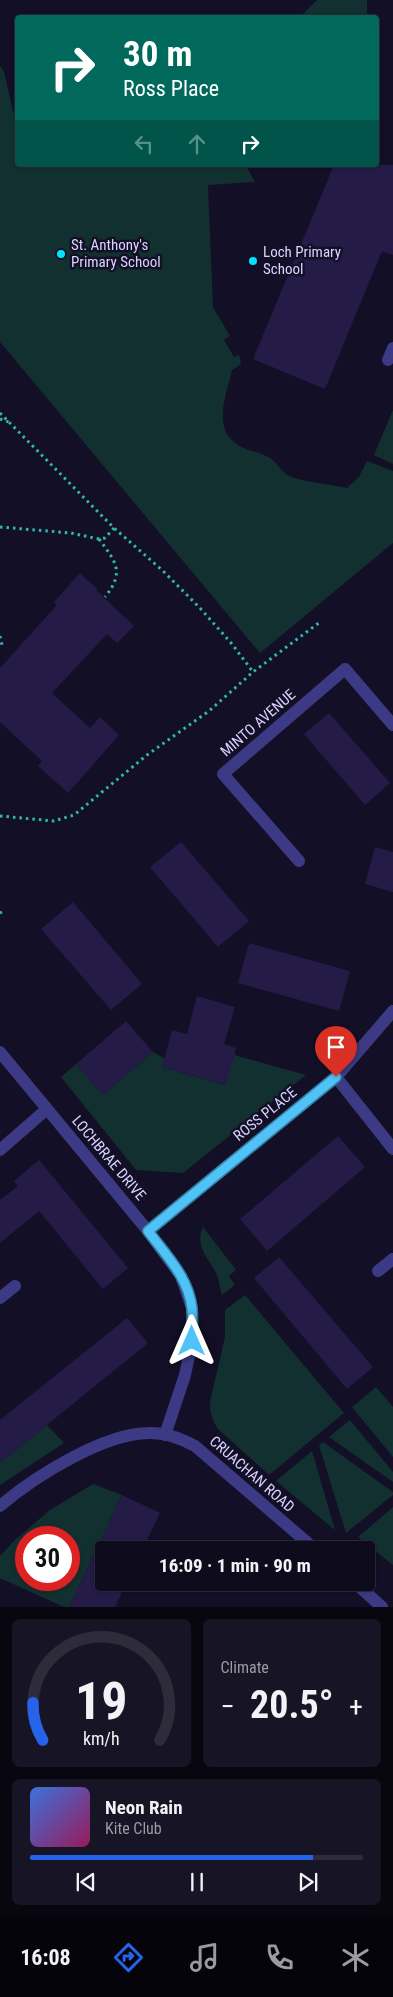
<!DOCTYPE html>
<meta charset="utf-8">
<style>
:root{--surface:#0e0b1c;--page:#171425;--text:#f1f3f6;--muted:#9b9ba3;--line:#2e2b3b;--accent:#2563eb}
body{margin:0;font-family:"Roboto Condensed",sans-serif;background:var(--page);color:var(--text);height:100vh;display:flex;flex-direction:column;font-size:19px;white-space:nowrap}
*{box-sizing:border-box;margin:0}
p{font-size:16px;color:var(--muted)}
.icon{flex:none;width:28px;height:28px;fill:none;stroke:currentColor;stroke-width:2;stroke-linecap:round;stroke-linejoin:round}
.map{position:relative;height:1607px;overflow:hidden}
.details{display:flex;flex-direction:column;gap:12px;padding:12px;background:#08060f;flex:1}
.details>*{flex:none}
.top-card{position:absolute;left:15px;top:15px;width:364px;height:152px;border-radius:5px;box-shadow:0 1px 4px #0004,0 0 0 1px var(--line);background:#00695c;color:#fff;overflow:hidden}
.speed{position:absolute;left:15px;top:1526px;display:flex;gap:10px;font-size:25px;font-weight:700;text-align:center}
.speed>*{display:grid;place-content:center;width:65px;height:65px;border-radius:50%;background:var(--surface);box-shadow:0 1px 4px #0004,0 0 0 1px var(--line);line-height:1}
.speed .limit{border:8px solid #d22;background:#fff;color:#111}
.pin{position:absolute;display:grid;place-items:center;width:42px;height:42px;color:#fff;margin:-51px -21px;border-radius:50% 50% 50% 0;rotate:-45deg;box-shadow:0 0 5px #0007}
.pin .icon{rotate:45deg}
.me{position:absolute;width:55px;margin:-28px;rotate:0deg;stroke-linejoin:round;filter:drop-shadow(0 0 4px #0008)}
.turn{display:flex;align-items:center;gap:18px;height:105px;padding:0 25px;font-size:22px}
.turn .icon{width:65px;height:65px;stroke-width:2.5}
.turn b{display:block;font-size:35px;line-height:42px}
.lanes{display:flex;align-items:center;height:48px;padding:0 25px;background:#0003;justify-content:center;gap:25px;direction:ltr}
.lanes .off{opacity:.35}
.big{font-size:38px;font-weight:700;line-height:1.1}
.details .tile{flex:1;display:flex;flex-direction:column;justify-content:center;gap:8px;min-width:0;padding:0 18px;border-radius:8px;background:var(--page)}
.details .dial{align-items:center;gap:0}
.dial svg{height:130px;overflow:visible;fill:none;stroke:var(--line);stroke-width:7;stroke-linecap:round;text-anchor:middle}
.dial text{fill:var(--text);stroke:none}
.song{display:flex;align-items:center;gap:15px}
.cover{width:60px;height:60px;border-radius:8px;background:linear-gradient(135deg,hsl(220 70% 55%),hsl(330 70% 35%))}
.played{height:5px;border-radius:2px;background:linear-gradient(90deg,var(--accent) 85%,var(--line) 85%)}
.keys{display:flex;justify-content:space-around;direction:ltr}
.heat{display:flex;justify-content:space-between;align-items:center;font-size:28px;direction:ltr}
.details .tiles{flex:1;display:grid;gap:12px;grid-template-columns:1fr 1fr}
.tile:last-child{grid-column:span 2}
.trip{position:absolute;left:95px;top:1541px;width:280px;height:50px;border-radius:5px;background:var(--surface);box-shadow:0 1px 4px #0004,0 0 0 1px var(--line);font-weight:700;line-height:50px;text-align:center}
.tabs{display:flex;height:80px;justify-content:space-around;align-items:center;background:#06040b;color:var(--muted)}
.tabs .icon{width:35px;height:35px}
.tabs .selected{color:var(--accent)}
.tabs b{font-size:22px;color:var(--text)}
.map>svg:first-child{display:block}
.green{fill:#12302f;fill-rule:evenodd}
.building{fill:#241b47}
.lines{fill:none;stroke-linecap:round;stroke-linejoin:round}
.path{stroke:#2fb8b0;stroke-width:3;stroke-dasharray:2.5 4;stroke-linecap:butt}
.service{stroke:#3d3a85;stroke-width:12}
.minor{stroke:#3d3a85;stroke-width:12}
.route-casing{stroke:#337fa1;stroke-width:12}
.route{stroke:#4fc3f7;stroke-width:9}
.poi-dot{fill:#00e5ff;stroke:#130f26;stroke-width:2}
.labels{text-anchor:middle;stroke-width:5;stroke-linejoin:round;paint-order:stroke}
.poi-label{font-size:15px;fill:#d9d4ff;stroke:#130f26;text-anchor:start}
.street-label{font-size:15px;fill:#d9d4ff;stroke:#130f26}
</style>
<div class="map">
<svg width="393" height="1607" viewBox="0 0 393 1607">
<rect width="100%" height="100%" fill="#130f26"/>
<!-- green -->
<g class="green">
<polygon points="317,0 367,0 367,17 300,17"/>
<path d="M0,66L4,72L14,115L17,119L18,165H246L255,182L208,185L213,307L230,336L224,340L234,357L239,355L241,364L232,370C227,394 211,428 238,445C247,451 260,452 270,458C277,462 280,470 286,474C295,481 334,485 347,488L359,477L367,461L393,471V543L260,653L0,342Z"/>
<polygon points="393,410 393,464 374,455"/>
<polygon points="153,1052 164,1058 162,1067 225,1085 234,1055 306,1075 183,1173 136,1170 61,1077 76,1064 103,1095"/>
<path d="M203,1227L236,1270L229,1276L235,1285L222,1295C220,1289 219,1281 217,1275C209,1258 194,1247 203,1227Z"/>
<path d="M245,1295L344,1413L269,1475L219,1430C212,1421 210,1413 210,1402L225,1337V1310Z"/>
<polygon points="376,1387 393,1407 393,1457 352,1407"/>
<polygon points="350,1420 393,1472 393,1482 329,1437"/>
<polygon points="47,1425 64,1443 0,1485 0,1463"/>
<polygon points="323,1442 393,1492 393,1495 346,1533 319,1445"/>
<polygon points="312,1451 335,1530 276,1481"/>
<path d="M93,1484L122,1495L69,1607H64L0,1578V1556L15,1540L50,1510ZM26,1538H69V1580H26Z"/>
<polygon points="393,1507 393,1565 358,1537"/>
</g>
<!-- building -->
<g class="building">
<polygon points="334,165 393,165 393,255 382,251 325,389 253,359"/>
<polygon points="80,573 98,590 97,591 134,626 117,643 107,634 52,693 90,728 100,717 119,735 68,793 38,766 42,761 0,722 0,668 57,605 54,602"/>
<polygon points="329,713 390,783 365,805 304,734"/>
<polygon points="181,842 249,921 218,947 150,867"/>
<polygon points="375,847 393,852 393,892 365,884"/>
<polygon points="73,902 142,984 111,1010 41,929"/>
<polygon points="249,943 350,971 339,1011 238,983"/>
<polygon points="197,996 235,1007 224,1044 236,1048 226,1085 162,1067 172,1030 187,1034"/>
<polygon points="126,1021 153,1052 103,1095 76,1064"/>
<polygon points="338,1136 365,1167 267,1251 240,1219"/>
<polygon points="39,1160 128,1268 103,1289 39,1211 0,1243 0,1200 18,1186 14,1181"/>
<polygon points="279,1257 373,1367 347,1389 254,1278"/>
<polygon points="127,1318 148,1343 0,1463 0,1420"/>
<polygon points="122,1495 160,1513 142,1550 104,1550 104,1582 127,1582 115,1607 69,1607"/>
</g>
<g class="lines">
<!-- path -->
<g class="path">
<polyline points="0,413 114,528 162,570 199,607 232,644 253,672"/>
<polyline points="0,419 9,422"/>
<polyline points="0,527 71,533 99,539 105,538 114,528"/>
<path d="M99,539C116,562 125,572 105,597"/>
<polyline points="0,636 2,645"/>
<polyline points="0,816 54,821 74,815 147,755 209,711 253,672 320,622"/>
<polyline points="0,913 2,912"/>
</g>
<!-- service -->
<polyline class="service" points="388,360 393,348"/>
<!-- minor -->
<g class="minor">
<polyline points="299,861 223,774 345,669 393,725"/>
<polyline points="0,1052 148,1231 181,1276 192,1308 192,1341 185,1375 165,1435"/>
<polyline points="336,1077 393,1149"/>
<polyline points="0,1150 47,1109"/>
<polyline points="148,1231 336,1077 393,1011"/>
<polyline points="378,1271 393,1259"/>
<polyline points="0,1298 15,1286"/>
<path d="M0,1506C34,1477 105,1432 151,1433C166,1433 182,1439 195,1446L316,1550"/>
<polyline points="354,1582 382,1607"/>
</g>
</g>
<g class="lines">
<!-- route casing -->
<g class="route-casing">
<path id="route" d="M192,1341C192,1330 193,1319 192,1309C189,1278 166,1255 148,1231L336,1077"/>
</g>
<!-- route -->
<use href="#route" class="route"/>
</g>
<!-- markers -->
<g class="poi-dot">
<circle cx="61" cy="254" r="5"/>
<circle cx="253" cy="261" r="5"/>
</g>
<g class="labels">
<!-- poi labels -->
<g class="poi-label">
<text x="71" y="250">St. Anthony's<tspan x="71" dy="17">Primary School</tspan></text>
<text x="263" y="257">Loch Primary<tspan x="263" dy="17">School</tspan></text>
</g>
<!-- street labels -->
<g class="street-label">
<text transform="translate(258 723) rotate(-41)" y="5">MINTO AVENUE</text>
<text transform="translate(265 1114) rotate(-39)" y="5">ROSS PLACE</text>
<text transform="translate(109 1158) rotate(50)" y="5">LOCHBRAE DRIVE</text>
<text transform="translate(252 1474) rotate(41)" y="5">CRUACHAN ROAD</text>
</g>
</g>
</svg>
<div class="speed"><div class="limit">30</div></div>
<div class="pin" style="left:336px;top:1077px;background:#d93025"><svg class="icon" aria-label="arrive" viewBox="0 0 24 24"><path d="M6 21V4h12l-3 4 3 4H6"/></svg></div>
<svg class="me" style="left:192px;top:1341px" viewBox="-20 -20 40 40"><path d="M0-17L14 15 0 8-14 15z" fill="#4fc3f7" stroke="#fff" stroke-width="4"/></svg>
<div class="trip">16:09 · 1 min · 90 m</div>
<div class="top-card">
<div class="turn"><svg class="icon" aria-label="right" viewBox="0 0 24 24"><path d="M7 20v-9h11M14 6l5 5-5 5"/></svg><div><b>30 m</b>Ross Place</div></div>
<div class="lanes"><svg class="icon off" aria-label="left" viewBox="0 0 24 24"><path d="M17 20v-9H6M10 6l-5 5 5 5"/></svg><svg class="icon off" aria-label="ahead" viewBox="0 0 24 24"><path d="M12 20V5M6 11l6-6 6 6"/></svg><svg class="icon" aria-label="right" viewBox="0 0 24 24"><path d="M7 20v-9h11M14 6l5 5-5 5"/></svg></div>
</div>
</div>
<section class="details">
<div class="tiles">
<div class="tile dial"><svg viewBox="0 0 100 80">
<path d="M14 69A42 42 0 1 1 86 69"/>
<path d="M14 69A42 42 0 0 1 8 46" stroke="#2563eb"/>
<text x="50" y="56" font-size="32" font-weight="700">19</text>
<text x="50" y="72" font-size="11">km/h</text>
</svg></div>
<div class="tile"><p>Climate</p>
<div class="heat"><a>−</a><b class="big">20.5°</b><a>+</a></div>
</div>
<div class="tile">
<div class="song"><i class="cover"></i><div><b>Neon Rain</b><p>Kite Club</p></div></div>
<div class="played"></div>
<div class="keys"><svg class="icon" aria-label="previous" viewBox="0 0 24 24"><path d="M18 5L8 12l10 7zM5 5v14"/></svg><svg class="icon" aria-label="pause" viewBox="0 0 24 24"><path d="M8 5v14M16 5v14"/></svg><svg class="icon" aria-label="next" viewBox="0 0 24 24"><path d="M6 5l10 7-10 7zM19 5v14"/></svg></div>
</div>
</div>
</section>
<nav class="tabs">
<b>16:08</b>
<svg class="icon selected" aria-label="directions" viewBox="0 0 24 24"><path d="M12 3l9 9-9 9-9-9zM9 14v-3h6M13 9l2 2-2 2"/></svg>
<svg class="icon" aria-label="music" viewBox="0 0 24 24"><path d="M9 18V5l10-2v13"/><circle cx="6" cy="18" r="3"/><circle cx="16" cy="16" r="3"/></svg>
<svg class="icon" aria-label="phone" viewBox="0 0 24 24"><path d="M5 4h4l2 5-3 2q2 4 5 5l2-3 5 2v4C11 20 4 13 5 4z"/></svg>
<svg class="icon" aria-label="climate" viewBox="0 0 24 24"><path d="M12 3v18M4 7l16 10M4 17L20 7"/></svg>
</nav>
